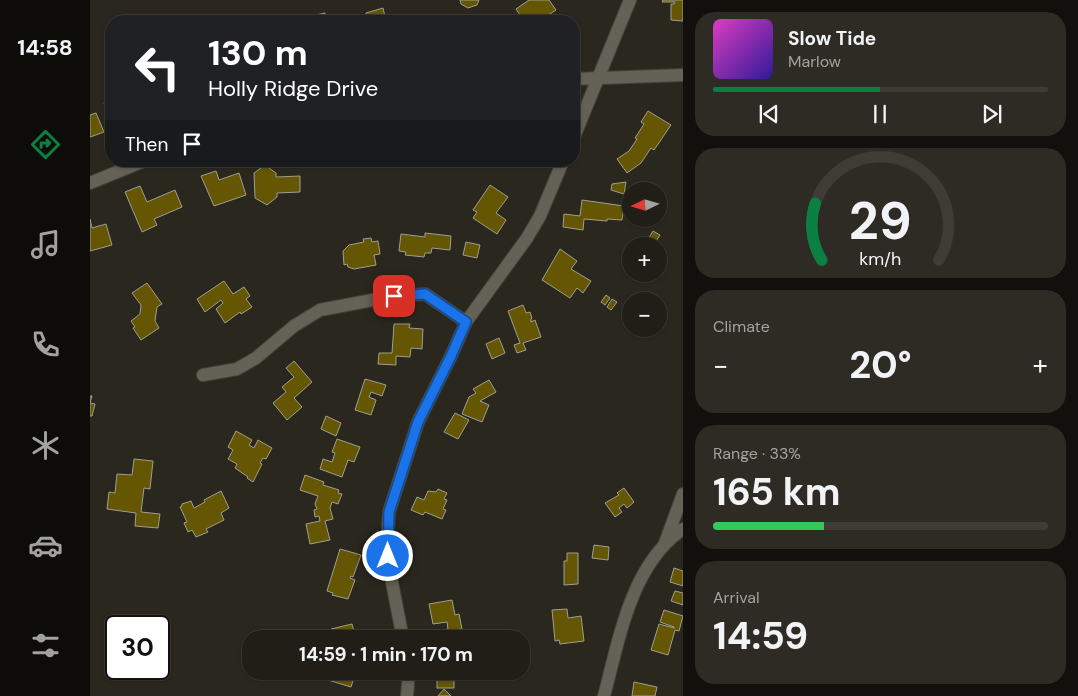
<!DOCTYPE html>
<meta charset="utf-8">
<style>
:root{--surface:#201e16;--page:#2d2b23;--text:#f1f3f6;--muted:#a2a2a1;--line:#3d3c35;--accent:#0b8043}
body{margin:0;font-family:"DM Sans",sans-serif;background:var(--page);color:var(--text);height:100vh;display:flex;flex-direction:column;font-size:19px;white-space:nowrap}
*{box-sizing:border-box;margin:0}
p{font-size:16px;color:var(--muted)}
.icon{flex:none;width:28px;height:28px;fill:none;stroke:currentColor;stroke-width:2;stroke-linecap:round;stroke-linejoin:round}
.map{position:relative;flex:1;overflow:hidden}
.drawer{display:flex;flex-direction:column;gap:12px;padding:12px;background:#12100c;width:395px}
.drawer>*{flex:none}
.guide{position:absolute;left:15px;top:15px;width:475px;height:152px;border-radius:20px;box-shadow:0 1px 4px #0004,0 0 0 1px var(--line);background:#202124;color:#fff;overflow:hidden}
.needle{width:32px;rotate:265deg}
.buttons{position:absolute;left:532px;top:182px;display:grid;gap:10px}
.buttons a{display:grid;place-items:center;width:45px;height:45px;border-radius:50%;background:var(--surface);box-shadow:0 1px 4px #0004,0 0 0 1px var(--line);font-size:25px}
.speed{position:absolute;left:15px;top:615px;display:flex;gap:10px;font-size:25px;font-weight:700;text-align:center}
.speed>*{display:grid;place-content:center;width:65px;height:65px;border-radius:50%;background:var(--surface);box-shadow:0 1px 4px #0004,0 0 0 1px var(--line);line-height:1}
.speed .limit{border:2px solid #111;border-radius:8px;background:#fff;color:#111}
.pin{position:absolute;display:grid;place-items:center;width:42px;height:42px;color:#fff;margin:-21px;border-radius:10px;box-shadow:0 2px 8px #0006}
.me{position:absolute;width:55px;margin:-28px;rotate:0deg;stroke-linejoin:round;filter:drop-shadow(0 0 4px #0008)}
.turn{display:flex;align-items:center;gap:18px;height:105px;padding:0 20px;font-size:22px}
.turn .icon{width:65px;height:65px;stroke-width:2.5}
.turn b{display:block;font-size:35px;line-height:42px}
.then{display:flex;align-items:center;height:48px;padding:0 20px;background:#0003;gap:10px;font-size:19px}
.big{font-size:38px;font-weight:700;line-height:1.1}
.drawer .widget{flex:1;display:flex;flex-direction:column;justify-content:center;gap:8px;min-width:0;padding:0 18px;border-radius:20px;background:var(--page)}
.drawer .dial{align-items:center;gap:0}
.dial svg{height:130px;overflow:visible;fill:none;stroke:var(--line);stroke-width:7;stroke-linecap:round;text-anchor:middle}
.dial text{fill:var(--text);stroke:none}
.song{display:flex;align-items:center;gap:15px}
.cover{width:60px;height:60px;border-radius:8px;background:linear-gradient(135deg,hsl(310 70% 55%),hsl(250 70% 35%))}
.played{height:5px;border-radius:2px;background:linear-gradient(90deg,var(--accent) 50%,var(--line) 50%)}
.keys{display:flex;justify-content:space-around;direction:ltr}
.heat{display:flex;justify-content:space-between;align-items:center;font-size:28px;direction:ltr}
.charge{height:8px;border-radius:4px;background:linear-gradient(90deg,#34c759 33%,var(--line) 0)}
.trip{position:absolute;left:152px;top:630px;width:288px;height:50px;border-radius:20px;background:var(--surface);box-shadow:0 1px 4px #0004,0 0 0 1px var(--line);font-weight:700;line-height:50px;text-align:center}
main{display:flex;flex:1;min-height:0}
.menu{display:flex;flex-direction:column;width:90px;justify-content:space-around;align-items:center;background:#0d0c09;color:var(--muted)}
.menu .icon{width:35px;height:35px}
.menu .current{color:var(--accent)}
.menu b{font-size:22px;color:var(--text)}
.map>svg:first-child{display:block}
.building{fill:#655603;stroke:#a19e92}
.lines{fill:none;stroke-linecap:round;stroke-linejoin:round}
.street-casing{stroke:#45433b;stroke-width:14}
.street{stroke:#646257;stroke-width:12}
.route-casing{stroke:#114b97;stroke-width:12}
.route{stroke:#1a73e8;stroke-width:9}
</style>
<main>
<nav class="menu">
<b>14:58</b>
<svg class="icon current" aria-label="directions" viewBox="0 0 24 24"><path d="M12 3l9 9-9 9-9-9zM9 14v-3h6M13 9l2 2-2 2"/></svg>
<svg class="icon" aria-label="music" viewBox="0 0 24 24"><path d="M9 18V5l10-2v13"/><circle cx="6" cy="18" r="3"/><circle cx="16" cy="16" r="3"/></svg>
<svg class="icon" aria-label="phone" viewBox="0 0 24 24"><path d="M5 4h4l2 5-3 2q2 4 5 5l2-3 5 2v4C11 20 4 13 5 4z"/></svg>
<svg class="icon" aria-label="climate" viewBox="0 0 24 24"><path d="M12 3v18M4 7l16 10M4 17L20 7"/></svg>
<svg class="icon" aria-label="car" viewBox="0 0 24 24"><path d="M5 17H2v-5l4-1 3-4h7l3 4 3 1v5h-3M9 17h6M6 11h13"/><circle cx="7" cy="17" r="2"/><circle cx="17" cy="17" r="2"/></svg>
<svg class="icon" aria-label="filters" viewBox="0 0 24 24"><path d="M4 7h16M4 17h16"/><circle cx="9" cy="7" r="2"/><circle cx="15" cy="17" r="2"/></svg>
</nav>
<div class="map">
<svg width="593" height="696" viewBox="0 0 593 696">
<rect width="100%" height="100%" fill="#2a281e"/>
<!-- building -->
<g class="building">
<polygon points="370,0 389,0 387,5 378,8 371,4"/>
<polygon points="439,0 459,0 466,10 449,21 434,21 426,9"/>
<polygon points="573,0 593,0 593,21 581,20 581,4 584,4 585,2 572,2"/>
<polygon points="293,8 296,21 284,21 284,19 278,21 276,13"/>
<polygon points="235,13 237,21 198,21"/>
<polygon points="21,100 21,118 14,103"/>
<polygon points="558,111 581,125 564,150 561,148 551,163 537,173 527,159 539,151 547,139 545,138 554,124 551,122"/>
<polygon points="6,113 14,132 0,137 0,115"/>
<polygon points="175,165 186,173 186,177 210,176 210,192 187,193 187,197 177,205 165,198 164,173"/>
<polygon points="126,171 129,180 149,173 156,195 124,206 111,176"/>
<polygon points="536,182 534,194 521,190 522,184"/>
<polygon points="400,185 418,197 406,213 416,220 407,234 383,218 387,212 383,210"/>
<polygon points="50,186 57,202 85,190 92,207 64,219 67,225 52,232 35,192"/>
<polygon points="492,200 534,206 532,220 517,219 517,221 494,219 493,230 473,227 474,214 490,216"/>
<polygon points="0,219 2,228 16,224 22,245 0,251"/>
<polygon points="563,231 570,235 563,246 554,246"/>
<polygon points="335,233 361,236 360,250 342,248 341,253 335,253 334,257 315,255 316,252 309,251 311,234 335,237"/>
<polygon points="281,238 282,242 288,241 290,254 284,255 286,265 264,269 258,267 257,264 254,265 253,251 259,245 274,242 273,239"/>
<polygon points="376,242 390,245 387,258 373,255"/>
<polygon points="470,249 487,261 481,269 501,281 493,293 487,288 480,298 452,280"/>
<polygon points="134,281 143,294 154,287 160,296 156,299 162,307 151,314 150,312 135,323 126,309 133,303 131,300 115,312 107,299"/>
<polygon points="57,283 72,304 67,307 65,321 69,328 51,340 43,328 45,327 41,321 50,314 51,305 42,293"/>
<polygon points="516,295 520,298 515,305 511,302"/>
<polygon points="522,299 527,302 521,310 517,307"/>
<polygon points="433,305 436,313 440,312 442,318 441,319 441,322 445,320 451,337 433,343 436,350 427,353 424,345 430,343 418,311"/>
<polygon points="304,324 320,324 319,328 333,329 332,349 321,348 320,357 306,356 306,365 288,364 289,353 302,353"/>
<polygon points="409,338 415,353 402,359 396,344"/>
<polygon points="204,361 222,382 204,398 212,407 197,420 183,403 196,392 192,387 204,377 196,368"/>
<polygon points="275,379 296,385 292,396 281,392 279,397 286,400 281,415 265,410"/>
<polygon points="399,380 406,392 390,401 399,405 392,422 372,414 379,397 386,393 383,389"/>
<polygon points="0,396 2,396 0,403 5,404 2,416 0,416"/>
<polygon points="365,413 379,420 368,439 354,432"/>
<polygon points="236,416 251,423 246,436 231,429"/>
<polygon points="146,431 162,440 159,445 164,448 168,440 182,448 176,459 173,458 170,463 172,464 163,482 157,478 158,477 145,468 147,464 138,459 143,450 138,447"/>
<polygon points="247,439 270,447 264,462 258,460 252,477 230,469 233,459 242,462 245,453 242,452"/>
<polygon points="44,459 63,461 60,489 54,488 51,512 70,514 68,528 45,526 46,513 17,509 19,492 25,493 27,474 42,475"/>
<polygon points="215,475 234,482 233,485 249,490 248,493 252,494 248,504 242,502 240,508 243,519 235,521 240,540 220,544 216,524 230,521 229,516 225,517 224,510 227,509 225,504 228,496 210,490"/>
<polygon points="534,488 544,502 537,508 534,504 529,508 532,512 525,517 515,503 529,495 527,493"/>
<polygon points="348,489 357,493 354,499 357,500 353,509 356,510 352,519 335,512 333,515 321,510 327,497 334,500 338,491 346,492"/>
<polygon points="131,491 139,508 131,513 134,520 116,529 118,532 106,537 102,530 98,532 94,523 97,522 90,507 92,506 92,504 101,501 104,508 115,502 114,500"/>
<polygon points="504,545 519,547 518,560 502,558"/>
<polygon points="250,549 271,555 263,577 261,576 260,578 265,580 258,599 242,595 243,593 237,591"/>
<polygon points="477,553 488,553 488,584 474,585 474,561 477,561"/>
<polygon points="584,568 593,571 593,586 580,582"/>
<polygon points="585,591 593,593 593,605 581,601"/>
<polygon points="362,600 365,615 369,614 372,629 364,630 366,639 349,639 347,631 358,629 357,622 343,624 339,604"/>
<polygon points="477,609 478,618 491,616 494,641 470,644 469,640 465,641 462,610"/>
<polygon points="574,610 593,616 589,631 585,630 578,655 561,650 569,624 584,628 584,627 570,622"/>
<polygon points="262,624 266,639 244,639 241,629"/>
<polygon points="240,671 266,671 261,687 238,680"/>
<rect x="347" y="675" width="17" height="13"/>
<polygon points="544,682 567,687 565,696 542,696"/>
<polygon points="354,689 361,696 348,696"/>
</g>
<g class="lines">
<!-- street casing -->
<g class="street-casing">
<g id="street">
<polyline points="484,79 593,75"/>
<polyline points="484,137 540,0"/>
<polyline points="0,183 54,161"/>
<polyline points="113,375 147,369 166,358 204,326 230,310 304,296 335,294 376,322"/>
<polyline points="575,543 593,494"/>
<polyline points="313,639 299,567 297,544 299,512 328,422 361,356 376,322 437,238 450,216 473,161"/>
<polyline points="317,696 319,671"/>
<path d="M514,696C529,640 541,564 593,529"/>
</g>
</g>
<!-- street -->
<use href="#street" class="street"/>
</g>
<g class="lines">
<!-- route casing -->
<g class="route-casing">
<polyline id="route" points="298,556 299,512 328,422 361,356 376,322 335,294 304,296"/>
</g>
<!-- route -->
<use href="#route" class="route"/>
</g>
</svg>
<div class="buttons">
<a><svg class="needle" viewBox="-14 -14 28 28"><path d="M0-13l5 13h-10z" fill="#e53935"/><path d="M0 13l5-13h-10z" fill="#a2a2a1"/></svg></a>
<a>+</a>
<a>−</a>
</div>
<div class="speed"><div class="limit">30</div></div>
<div class="pin" style="left:304px;top:296px;background:#d93025"><svg class="icon" aria-label="arrive" viewBox="0 0 24 24"><path d="M6 21V4h12l-3 4 3 4H6"/></svg></div>
<svg class="me" style="left:298px;top:556px" viewBox="-20 -20 40 40"><circle r="17" fill="#1a73e8" stroke="#fff" stroke-width="3"/><path d="M0-11L8 9 0 5-8 9z" fill="#fff"/></svg>
<div class="trip">14:59 · 1 min · 170 m</div>
<div class="guide">
<div class="turn"><svg class="icon" aria-label="left" viewBox="0 0 24 24"><path d="M17 20v-9H6M10 6l-5 5 5 5"/></svg><div><b>130 m</b>Holly Ridge Drive</div></div>
<div class="then">Then<svg class="icon" aria-label="arrive" viewBox="0 0 24 24"><path d="M6 21V4h12l-3 4 3 4H6"/></svg></div>
</div>
</div>
<section class="drawer">
<div class="widget">
<div class="song"><i class="cover"></i><div><b>Slow Tide</b><p>Marlow</p></div></div>
<div class="played"></div>
<div class="keys"><svg class="icon" aria-label="previous" viewBox="0 0 24 24"><path d="M18 5L8 12l10 7zM5 5v14"/></svg><svg class="icon" aria-label="pause" viewBox="0 0 24 24"><path d="M8 5v14M16 5v14"/></svg><svg class="icon" aria-label="next" viewBox="0 0 24 24"><path d="M6 5l10 7-10 7zM19 5v14"/></svg></div>
</div>
<div class="widget dial"><svg viewBox="0 0 100 80">
<path d="M14 69A42 42 0 1 1 86 69"/>
<path d="M14 69A42 42 0 0 1 10 34" stroke="#0b8043"/>
<text x="50" y="56" font-size="32" font-weight="700">29</text>
<text x="50" y="72" font-size="11">km/h</text>
</svg></div>
<div class="widget"><p>Climate</p>
<div class="heat"><a>−</a><b class="big">20°</b><a>+</a></div>
</div>
<div class="widget"><p>Range · 33%</p><b class="big">165 km</b><div class="charge"></div></div>
<div class="widget"><p>Arrival</p><b class="big">14:59</b></div>
</section>
</main>
